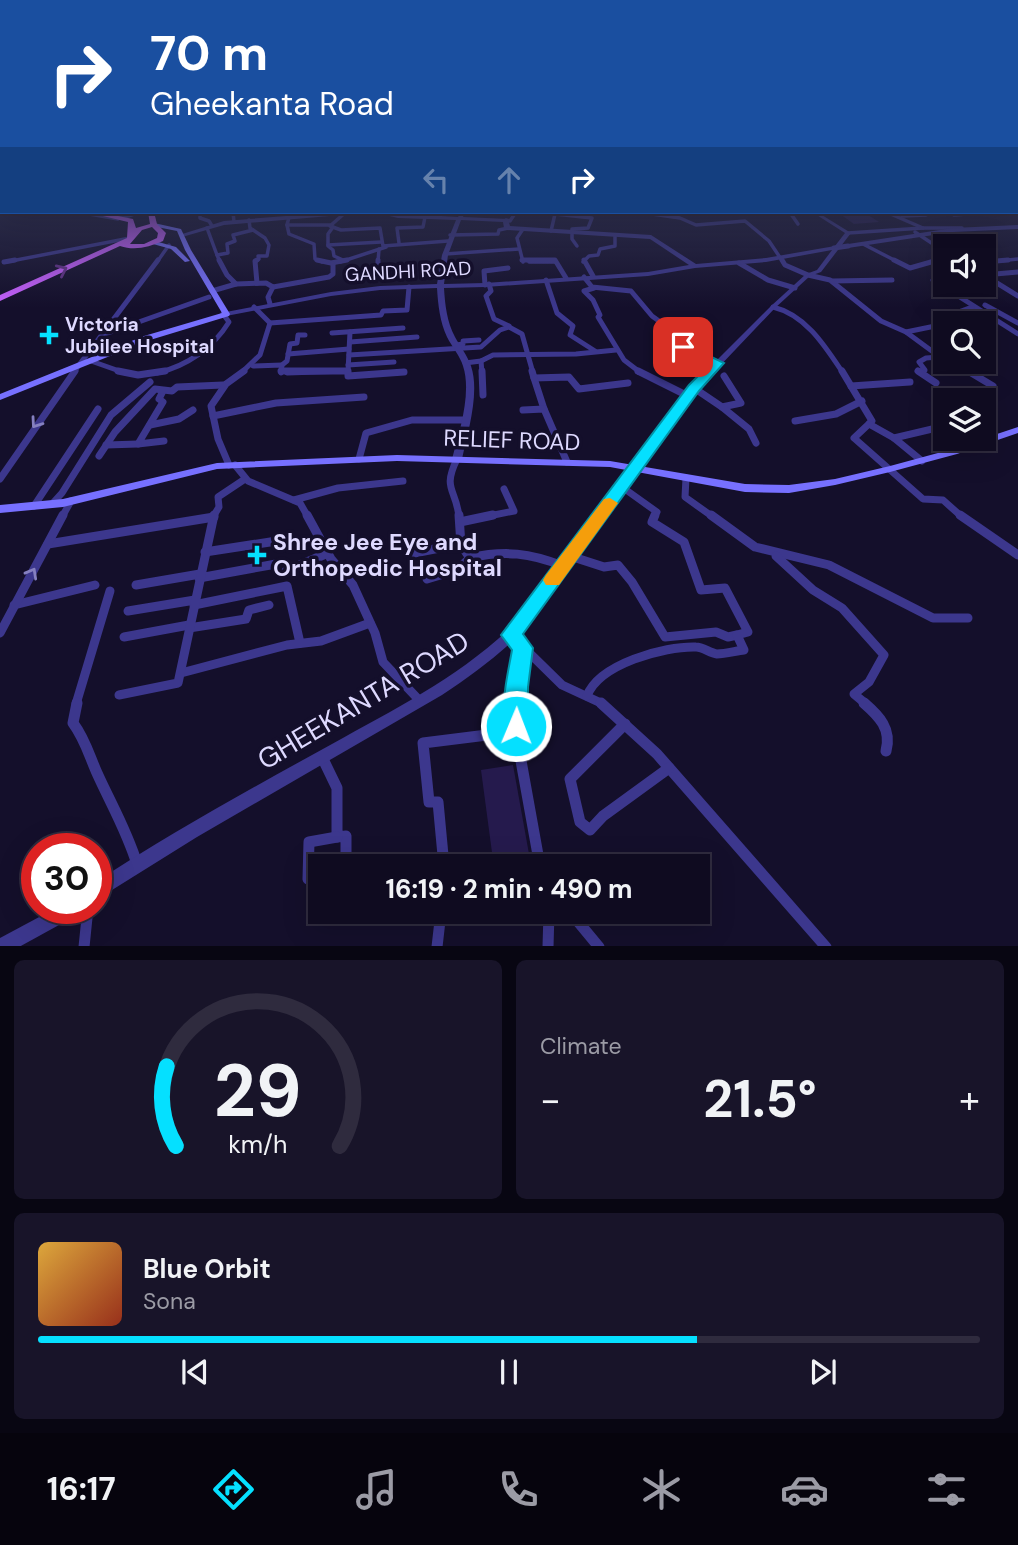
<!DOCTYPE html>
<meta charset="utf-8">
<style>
:root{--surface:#0f0b20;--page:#181429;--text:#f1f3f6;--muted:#9b9ba5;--line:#2f2b3e;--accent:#05e0ff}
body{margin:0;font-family:"DM Sans",sans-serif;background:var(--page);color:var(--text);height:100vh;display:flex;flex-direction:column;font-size:26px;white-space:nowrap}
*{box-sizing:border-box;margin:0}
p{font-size:23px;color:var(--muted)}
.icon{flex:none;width:38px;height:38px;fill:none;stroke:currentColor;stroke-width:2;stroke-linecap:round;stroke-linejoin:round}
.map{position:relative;height:946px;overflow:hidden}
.drawer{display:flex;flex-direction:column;gap:14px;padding:14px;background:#080612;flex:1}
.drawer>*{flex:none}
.hud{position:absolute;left:0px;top:0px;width:1018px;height:214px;box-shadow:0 7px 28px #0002,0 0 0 2px var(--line);background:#1a4fa0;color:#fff;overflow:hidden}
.fabs{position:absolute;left:933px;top:234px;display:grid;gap:14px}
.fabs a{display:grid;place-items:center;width:63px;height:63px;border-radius:0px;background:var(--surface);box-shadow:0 7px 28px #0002,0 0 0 2px var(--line);font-size:35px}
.speed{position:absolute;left:21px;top:833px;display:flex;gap:14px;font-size:35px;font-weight:700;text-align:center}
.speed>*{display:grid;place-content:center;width:91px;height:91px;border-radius:50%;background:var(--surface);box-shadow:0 7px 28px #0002,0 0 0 2px var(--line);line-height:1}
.speed .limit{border:10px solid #d22;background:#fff;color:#111}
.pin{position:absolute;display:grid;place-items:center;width:60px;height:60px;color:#fff;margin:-30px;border-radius:14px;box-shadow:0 4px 10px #0006}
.me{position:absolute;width:77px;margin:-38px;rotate:1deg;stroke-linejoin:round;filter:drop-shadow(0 0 5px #0008)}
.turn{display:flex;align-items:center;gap:24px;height:147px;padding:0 35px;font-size:32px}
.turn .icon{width:91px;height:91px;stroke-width:2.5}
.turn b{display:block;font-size:49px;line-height:60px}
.lanes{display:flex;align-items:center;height:66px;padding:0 35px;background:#0003;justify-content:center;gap:35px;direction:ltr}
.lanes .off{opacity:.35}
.big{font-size:52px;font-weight:700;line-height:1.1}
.drawer .widget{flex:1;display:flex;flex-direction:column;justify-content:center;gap:10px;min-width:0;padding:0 24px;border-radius:10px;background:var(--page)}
.drawer .dial{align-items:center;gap:0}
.dial svg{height:182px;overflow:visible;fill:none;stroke:var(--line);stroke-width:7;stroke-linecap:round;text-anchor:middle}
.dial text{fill:var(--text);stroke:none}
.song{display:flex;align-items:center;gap:21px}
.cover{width:84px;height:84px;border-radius:10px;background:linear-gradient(135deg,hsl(40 70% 55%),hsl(10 70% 35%))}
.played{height:7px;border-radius:4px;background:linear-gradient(90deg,var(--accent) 70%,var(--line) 70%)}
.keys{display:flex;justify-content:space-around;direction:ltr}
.heat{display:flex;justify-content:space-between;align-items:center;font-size:38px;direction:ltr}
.drawer .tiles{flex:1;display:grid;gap:14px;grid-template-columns:1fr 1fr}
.widget:last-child{grid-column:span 2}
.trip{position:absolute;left:308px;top:854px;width:402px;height:70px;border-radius:0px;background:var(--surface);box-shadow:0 7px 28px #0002,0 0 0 2px var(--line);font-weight:700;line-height:70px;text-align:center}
.dock{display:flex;height:112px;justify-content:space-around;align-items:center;background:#06040d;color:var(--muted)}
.dock .icon{width:49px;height:49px}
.dock .on{color:var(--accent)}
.dock b{font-size:32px;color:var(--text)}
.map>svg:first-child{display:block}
.building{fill:#251a4d}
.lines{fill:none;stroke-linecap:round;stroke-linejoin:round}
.minor-far4{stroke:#3c378d;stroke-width:3.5}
.minor-far3{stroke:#3c378d;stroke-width:5}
.minor-far2{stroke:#3c378d;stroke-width:7}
.minor-far1{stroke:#3c378d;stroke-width:9}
.minor{stroke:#3c378d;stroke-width:11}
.tertiary{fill:#3c378d;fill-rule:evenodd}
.secondary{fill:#7770ff;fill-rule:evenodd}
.primary{fill:#c760ff;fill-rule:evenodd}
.tertiary-bridge{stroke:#3c378d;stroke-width:5}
.oneway{stroke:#65338a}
.oneway2{stroke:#8580c0}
.route{fill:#05e0ff;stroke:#0392a6;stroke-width:2}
.slow{fill:#f59e0b}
.poi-dot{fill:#05e0ff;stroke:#140f2b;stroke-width:2.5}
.labels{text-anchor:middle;stroke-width:7;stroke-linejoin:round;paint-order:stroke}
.far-street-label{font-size:19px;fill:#ded9ff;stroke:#140f2b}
.far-poi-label{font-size:19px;font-weight:bold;fill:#ded9ff;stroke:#140f2b;text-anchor:start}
.street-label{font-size:23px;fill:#ded9ff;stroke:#140f2b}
.poi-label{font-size:23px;font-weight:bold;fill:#ded9ff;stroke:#140f2b;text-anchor:start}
.near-street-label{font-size:28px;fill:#ded9ff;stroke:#140f2b}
</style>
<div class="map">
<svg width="1018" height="947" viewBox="0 0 1018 947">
<rect width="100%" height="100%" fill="#140f2b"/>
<!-- building -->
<g class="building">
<polygon points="865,213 879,222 854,224 840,214"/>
<polygon points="513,765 529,854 493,860 481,770"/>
</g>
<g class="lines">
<!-- minor-far4 -->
<g class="minor-far4">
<polyline points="78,212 118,219"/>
<polyline points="106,212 125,217"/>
<polyline points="200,212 200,218 209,221 212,226"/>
<polyline points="233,212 234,222"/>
<polyline points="346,212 330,226 341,230 380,228 383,246 448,241"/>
<polyline points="638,212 680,218 696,225 745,221 769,241 783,262"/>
<polyline points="886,212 923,228 962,228"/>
<polyline points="948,212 954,215 967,214"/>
<polyline points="774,214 799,212"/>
<polyline points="791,214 798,224"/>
<polyline points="902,216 926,215 920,212"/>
<polyline points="289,217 287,225 330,225"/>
<polyline points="249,220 250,228 265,238 269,245 267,256 258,256 259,259 255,262"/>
<polyline points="506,220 510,221 516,212"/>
<polyline points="287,225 289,234 314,244 315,259 322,262"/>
<polyline points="333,227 328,234 328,246 333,250 334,256 343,260"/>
<polyline points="207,228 217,255 228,253 227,244 235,241 233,235 253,230"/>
<polyline points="551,231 555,214 592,218 588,228 572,229 572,239 577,246"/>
<polyline points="915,232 945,252"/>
<polyline points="848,233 923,228"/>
<polyline points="450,235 498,234 499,230 508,228"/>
<polyline points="399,243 397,228 423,227 425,217"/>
<polyline points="863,244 898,262"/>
<polyline points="328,245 381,242"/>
<polyline points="445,254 519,249"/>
<polyline points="217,255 220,262"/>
<polyline points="6,262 130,238"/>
<polyline points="157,262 169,245"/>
<polyline points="340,262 386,247"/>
<polyline points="378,262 379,249"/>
<polyline points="523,262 517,238 523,229"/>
<polyline points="529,262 556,262"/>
<polyline points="583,262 589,256 598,255 600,249 615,246 615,236"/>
<polyline points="932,262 945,258"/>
<polyline points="988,262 1018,259"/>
</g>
<!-- minor-far3 -->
<g class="minor-far3">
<polyline points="317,260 331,263 347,260"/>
<polyline points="522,260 555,260 566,278"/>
<polyline points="584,260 593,276"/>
<polyline points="782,260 785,265 808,275 830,280 881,321 906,332 940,357 945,357"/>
<polyline points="894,260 910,268 938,260"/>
<polyline points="4,262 15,260"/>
<polyline points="984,262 1008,260"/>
<polyline points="739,263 768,280 795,288"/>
<polyline points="378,269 378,260"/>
<polyline points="984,275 1018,296"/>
<polyline points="984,275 1018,272"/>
<polyline points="584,277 592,287 631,291 652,316 670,329 683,347 718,363"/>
<polyline points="546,280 557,313 573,326 570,335 595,351"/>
<polyline points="933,280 1018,334"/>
<polyline points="832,281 892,280"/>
<polyline points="257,283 255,261 257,260"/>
<polyline points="236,284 266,283 273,287 329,277 333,274 333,264"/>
<polyline points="489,284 491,291 486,296 494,319 509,326"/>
<polyline points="485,285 484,271 508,268"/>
<polyline points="594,288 584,291 593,300 600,315 598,317 624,360 641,373"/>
<polyline points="212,291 236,284 227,275 219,260"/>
<polyline points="958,296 979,295 973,291 981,288 978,285"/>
<polyline points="270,304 268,297 273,287"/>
<polyline points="985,305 1018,323"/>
<path d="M773,307C806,315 825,346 843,373"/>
<polyline points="270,323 381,315 383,311 407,310 409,287"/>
<polyline points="948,324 953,322 953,314 972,307"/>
<polyline points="906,332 945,324"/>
<polyline points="332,333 403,328"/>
<polyline points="105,334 209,297"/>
<polyline points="350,342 417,337"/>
<polyline points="456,345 463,344 463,341 479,340"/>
<polyline points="288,354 349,349"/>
<polyline points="349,355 481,347 500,330 509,327 522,334 533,373"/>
<polyline points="91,361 125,373"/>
<polyline points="481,361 482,373"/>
<polyline points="953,362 971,373"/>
<polyline points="465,363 481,361 493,355 576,354 616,350"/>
<polyline points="282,365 287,361 290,344 297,343 298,335 305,335"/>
<polyline points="348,365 394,362"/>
<polyline points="253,366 282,365 281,373"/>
<polyline points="73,373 158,260"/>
<path d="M157,373C187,366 213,348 229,322L223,314"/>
<polyline points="241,373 260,355 270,323 254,307"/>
<polyline points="287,373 348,371 350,332"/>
<polyline points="394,373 404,372"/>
<polyline points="921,373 918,371 925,370 919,362 926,358 939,357"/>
</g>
<!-- minor-far2 -->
<g class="minor-far2">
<polyline points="118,371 138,375 165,371"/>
<polyline points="281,371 345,371"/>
<polyline points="348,371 348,376 404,372"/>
<polyline points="482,371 483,395"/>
<polyline points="532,371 534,378 569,377 579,389 628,383"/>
<polyline points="638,371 688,396"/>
<polyline points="842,371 872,421 854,438 923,499 943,500 962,517"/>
<polyline points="918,371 936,383"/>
<polyline points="968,371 993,386"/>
<polyline points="534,378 544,409"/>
<polyline points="851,386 910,382"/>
<polyline points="694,388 722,407 741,403 724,376"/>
<polyline points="163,391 159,399 163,402 138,444 164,441"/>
<polyline points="722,407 749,429 756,443"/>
<polyline points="523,410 544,409 567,462"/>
<polyline points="213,416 276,403 364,397"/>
<polyline points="795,421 836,414 862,401"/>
<polyline points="869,424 894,438 922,461"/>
<polyline points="150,425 179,419 193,410"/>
<polyline points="894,438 945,426"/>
<polyline points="106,445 138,444"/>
<polyline points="99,456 115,432 155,389 172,391 177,387 223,385"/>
<polyline points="359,459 366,433 412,420 466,420"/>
<path d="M457,459C442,490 456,488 459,517"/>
<polyline points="229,465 218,439 211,406 226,384 244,371"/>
<polyline points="235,465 248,481 300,503 308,517"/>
<polyline points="686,478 685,497 713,517"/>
<polyline points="0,479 75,371"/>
<polyline points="622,487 657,512 654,517"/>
<polyline points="294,500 338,488 403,481"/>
<polyline points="52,504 62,493 111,415 150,382"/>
<polyline points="34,506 98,409"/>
<polyline points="62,517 71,501"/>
<polyline points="213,517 219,507 218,497 245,479"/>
<polyline points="484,517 514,511 504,489"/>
</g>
<!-- minor-far1 -->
<g class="minor-far1">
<polyline points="307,515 331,559 353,585 375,633 383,662 420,701"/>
<path d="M459,515L461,545L470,558C505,550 530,553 563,566"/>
<polyline points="711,515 755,547 829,565 933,618 968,618"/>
<polyline points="960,515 1018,555"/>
<polyline points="460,522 493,515"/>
<polyline points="48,544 214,517"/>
<polyline points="205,552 283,540"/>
<polyline points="414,553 460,544"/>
<polyline points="570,556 604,567 618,565 632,582 665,637 716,632 728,637 737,635"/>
<polyline points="776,556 813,590 842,608 884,655 869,682 854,694 866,704"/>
<polyline points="286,571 328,553"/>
<polyline points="199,578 276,564"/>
<polyline points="427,579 457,570 470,558"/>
<polyline points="136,585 200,574"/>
<polyline points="14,605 95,585"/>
<polyline points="194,605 287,586 300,643"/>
<polyline points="128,611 195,600"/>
<polyline points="189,628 246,619 249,610 269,605"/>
<polyline points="0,633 63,515"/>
<polyline points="511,635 562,685 603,704"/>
<polyline points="124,637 189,625"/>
<polyline points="181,673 287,645 321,641 370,623"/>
<polyline points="119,695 178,683 214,515"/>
<path d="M587,696C599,664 664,646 696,647C703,647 710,653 717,654C725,654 736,651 744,650L737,635L748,632L725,588L701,590L684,542L652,522L655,515"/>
<polyline points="76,704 110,591"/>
<polyline points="517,704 523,648"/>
</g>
<!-- minor -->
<g class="minor">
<path d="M77,703L73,723C85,739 89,755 97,773C111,804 127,831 137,864"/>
<polyline points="517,703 516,733 540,866"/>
<polyline points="601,703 657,754 826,947"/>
<path d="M864,703C879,716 892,729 886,751"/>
<polyline points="625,724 570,779 580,822 590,830 603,816 669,768"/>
<polyline points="322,757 337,788 337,837 346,836 346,866"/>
<polyline points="444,866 438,802 429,802 423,743 495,734 516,726"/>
<polyline points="320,877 308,879 309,842 337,837"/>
<polyline points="570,912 599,947"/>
<polyline points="84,947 88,908"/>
<polyline points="437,947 441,912"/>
<polyline points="548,947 549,912"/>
</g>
<!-- tertiary -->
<g class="tertiary">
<polygon points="1017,190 1018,190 1018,194 1017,193"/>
<polygon points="138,212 146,212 125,219 122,217"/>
<polygon points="337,212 356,212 353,214 224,225 182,237 179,235 224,221"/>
<path d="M373,212L458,217L461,212H465L463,217L508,219L510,226L651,235L696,264L766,258L835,246L845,233L812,212H817L851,233L821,272L810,276L775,308L697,390L515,639C492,660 468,678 442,695L197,837L96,900V882C172,832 252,788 332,744C393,710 455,679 507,631L691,386L771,306L806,274L817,270L832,250L766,262L695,268L648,276L485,287L444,288C445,305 447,322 455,337C460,346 467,355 471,366C480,392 468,432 462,459L457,462L452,459C459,433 472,393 463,366C460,356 452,347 447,337C440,322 438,305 437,288L380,290L331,296L226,316L222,314L226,312L331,292L380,286L437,284L442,255L456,220L398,218ZM461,220L503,222L504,228L507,230L650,239L689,265L648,272L485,283L444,284L448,255Z"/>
<polygon points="1018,225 1018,229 953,232 848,248 845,246 848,244 953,228"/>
<polygon points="56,908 81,908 79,914 19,947 0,947 0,938"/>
</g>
<!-- secondary -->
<g class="secondary">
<polygon points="154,223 181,229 191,250 230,314 229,316 150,340 0,400 0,394 144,336 222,313 185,250 177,231 152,226 152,224"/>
<polygon points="155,241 176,247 190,261 185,262 171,249 153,244 153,242"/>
<polygon points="1018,427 1018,433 957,454 890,472 835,485 789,493 745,492 610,467 397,461 217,469 63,507 0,513 0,505 63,499 217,463 397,455 610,461 745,484 789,485 835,479 890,466 949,450"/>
</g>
<!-- primary -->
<g class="primary">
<rect x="0" y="193" width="2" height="4"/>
<path d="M86,212H98L133,219L136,228L150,224L148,212H154L157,224L166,233L163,241C149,247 135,251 120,246L0,301V295L127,238L128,222ZM152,227L158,233L157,238L144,244H130L142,230Z"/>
</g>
<!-- tertiary-bridge -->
<polyline class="tertiary-bridge" points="834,248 848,246"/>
</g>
<!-- one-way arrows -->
<defs><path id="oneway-chevron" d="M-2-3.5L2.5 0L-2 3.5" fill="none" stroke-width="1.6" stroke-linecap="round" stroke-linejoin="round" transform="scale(1.75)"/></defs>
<use class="oneway" href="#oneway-chevron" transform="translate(62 270) rotate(-25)"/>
<g class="oneway2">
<use href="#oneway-chevron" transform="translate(36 423) rotate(125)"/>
<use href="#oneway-chevron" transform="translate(32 573) rotate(-61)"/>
</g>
<!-- sky -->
<linearGradient id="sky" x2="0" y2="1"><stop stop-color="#0b0818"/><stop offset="0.57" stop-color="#343755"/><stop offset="1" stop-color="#343755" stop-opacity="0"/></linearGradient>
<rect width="1018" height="308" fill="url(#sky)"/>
<!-- route -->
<path class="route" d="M683,343L724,363L699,391L523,634L533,648L528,687V726L524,734L516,737L508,734C498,710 508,674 512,650L501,635L689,385L710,364L679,349L677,347Z"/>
<!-- slow -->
<polygon class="slow" points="610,498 618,503 559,585 546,585 543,580 546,575 604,499"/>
<!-- markers -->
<g class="poi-dot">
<path d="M45.5 324.5h7v7h7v7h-7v7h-7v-7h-7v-7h7z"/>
<path d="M253.5 544.5h7v7h7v7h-7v7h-7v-7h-7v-7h7z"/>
</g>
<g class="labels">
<!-- far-street labels -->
<g class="far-street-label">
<text transform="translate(408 271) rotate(-3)" y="7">GANDHI ROAD</text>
</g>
<!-- far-poi labels -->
<g class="far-poi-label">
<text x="65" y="331">Victoria<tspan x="65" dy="22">Jubilee Hospital</tspan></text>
</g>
<!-- street labels -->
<g class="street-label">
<text transform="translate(512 440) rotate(2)" y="8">RELIEF ROAD</text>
</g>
<!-- poi labels -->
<g class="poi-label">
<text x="273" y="550">Shree Jee Eye and<tspan x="273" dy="26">Orthopedic Hospital</tspan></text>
</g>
<!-- near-street labels -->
<g class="near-street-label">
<text transform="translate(363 700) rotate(-31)" y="10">GHEEKANTA ROAD</text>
</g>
</g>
</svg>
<div class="fabs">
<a><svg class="icon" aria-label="sound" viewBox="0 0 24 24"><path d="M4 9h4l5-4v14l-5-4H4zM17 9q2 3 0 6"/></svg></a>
<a><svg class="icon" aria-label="search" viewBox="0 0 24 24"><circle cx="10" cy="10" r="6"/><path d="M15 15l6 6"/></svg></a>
<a><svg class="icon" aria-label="layers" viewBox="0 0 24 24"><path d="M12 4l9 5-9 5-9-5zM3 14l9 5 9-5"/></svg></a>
</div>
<div class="speed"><div class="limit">30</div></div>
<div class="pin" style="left:683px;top:347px;background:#d93025"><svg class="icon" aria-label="arrive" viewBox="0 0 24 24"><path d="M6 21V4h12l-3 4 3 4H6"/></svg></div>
<svg class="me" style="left:516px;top:726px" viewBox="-20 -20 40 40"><circle r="17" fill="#05e0ff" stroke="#fff" stroke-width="3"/><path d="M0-11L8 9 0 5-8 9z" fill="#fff"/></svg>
<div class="trip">16:19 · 2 min · 490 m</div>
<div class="hud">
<div class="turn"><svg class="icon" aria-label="right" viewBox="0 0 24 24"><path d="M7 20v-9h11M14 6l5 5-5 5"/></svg><div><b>70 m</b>Gheekanta Road</div></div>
<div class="lanes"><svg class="icon off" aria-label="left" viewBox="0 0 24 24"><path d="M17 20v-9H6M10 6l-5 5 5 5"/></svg><svg class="icon off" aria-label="ahead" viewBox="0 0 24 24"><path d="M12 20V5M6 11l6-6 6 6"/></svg><svg class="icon" aria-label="right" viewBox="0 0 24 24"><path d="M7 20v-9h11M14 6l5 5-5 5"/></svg></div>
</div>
</div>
<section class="drawer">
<div class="tiles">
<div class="widget dial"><svg viewBox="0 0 100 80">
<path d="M14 69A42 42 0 1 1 86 69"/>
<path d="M14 69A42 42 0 0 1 10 34" stroke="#05e0ff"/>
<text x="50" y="56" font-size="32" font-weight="700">29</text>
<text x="50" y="72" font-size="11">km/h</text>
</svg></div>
<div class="widget"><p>Climate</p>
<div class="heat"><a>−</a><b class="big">21.5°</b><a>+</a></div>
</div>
<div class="widget">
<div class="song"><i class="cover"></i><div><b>Blue Orbit</b><p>Sona</p></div></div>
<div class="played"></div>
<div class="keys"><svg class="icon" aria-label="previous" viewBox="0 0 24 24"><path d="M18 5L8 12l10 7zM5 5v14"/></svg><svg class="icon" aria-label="pause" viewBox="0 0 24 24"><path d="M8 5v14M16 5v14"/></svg><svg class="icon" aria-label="next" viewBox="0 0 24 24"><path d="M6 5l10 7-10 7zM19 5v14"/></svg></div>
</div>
</div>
</section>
<nav class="dock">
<b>16:17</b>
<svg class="icon on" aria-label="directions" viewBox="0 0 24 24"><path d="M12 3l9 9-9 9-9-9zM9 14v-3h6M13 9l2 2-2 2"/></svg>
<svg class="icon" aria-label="music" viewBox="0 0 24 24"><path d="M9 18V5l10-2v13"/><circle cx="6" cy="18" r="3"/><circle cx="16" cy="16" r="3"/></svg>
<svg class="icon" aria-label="phone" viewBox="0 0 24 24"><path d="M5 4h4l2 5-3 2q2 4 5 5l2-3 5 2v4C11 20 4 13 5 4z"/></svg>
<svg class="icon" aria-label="climate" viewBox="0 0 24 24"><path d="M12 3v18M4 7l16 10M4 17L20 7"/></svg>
<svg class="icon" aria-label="car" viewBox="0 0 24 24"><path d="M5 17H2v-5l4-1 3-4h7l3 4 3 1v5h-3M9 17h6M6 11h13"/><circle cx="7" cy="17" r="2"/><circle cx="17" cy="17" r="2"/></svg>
<svg class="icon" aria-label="filters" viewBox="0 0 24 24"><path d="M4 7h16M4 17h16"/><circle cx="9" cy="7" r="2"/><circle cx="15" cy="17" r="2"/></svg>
</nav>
